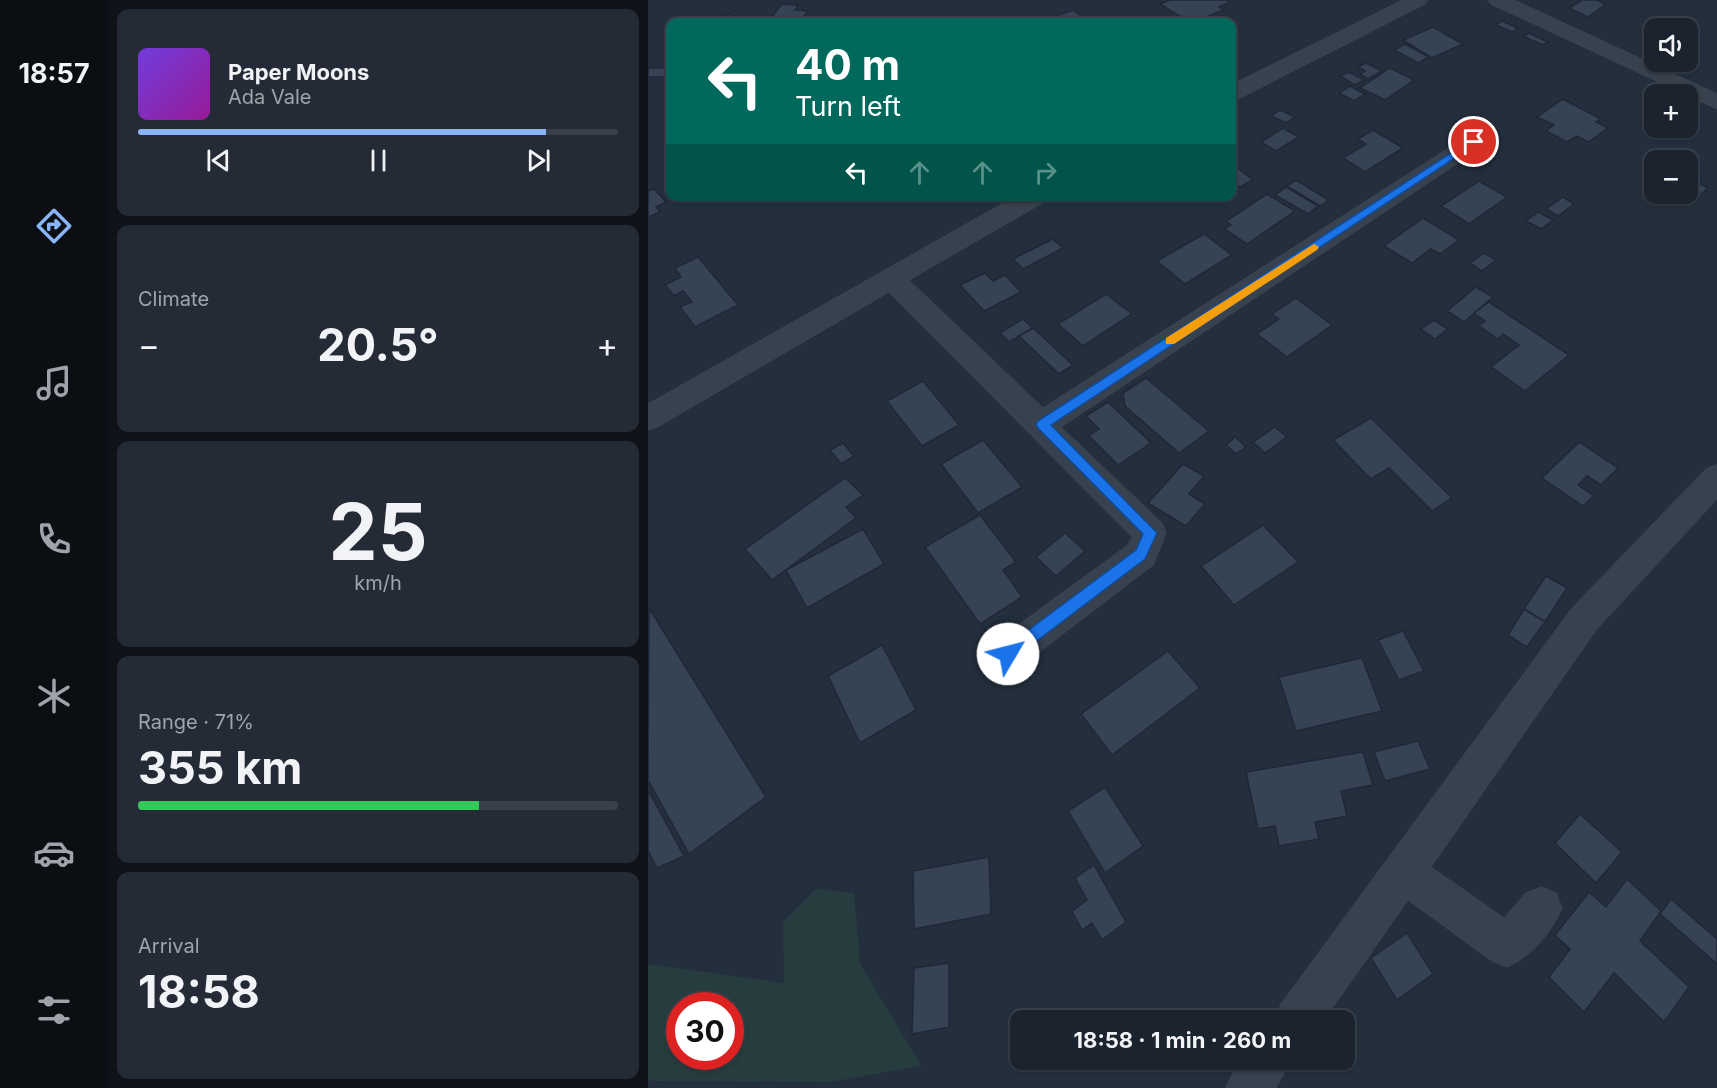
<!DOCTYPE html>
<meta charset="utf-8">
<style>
:root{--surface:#1b232e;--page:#242b36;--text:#f1f3f6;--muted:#a0a4aa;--line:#39404a;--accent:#8ab4f8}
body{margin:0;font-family:Inter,sans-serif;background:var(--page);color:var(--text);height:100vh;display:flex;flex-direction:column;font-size:22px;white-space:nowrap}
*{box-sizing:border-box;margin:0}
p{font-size:20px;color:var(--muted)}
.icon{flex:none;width:33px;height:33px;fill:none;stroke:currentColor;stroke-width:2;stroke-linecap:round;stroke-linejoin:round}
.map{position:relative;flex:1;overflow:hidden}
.panel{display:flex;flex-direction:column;gap:9px;padding:9px;background:#0f1319;width:540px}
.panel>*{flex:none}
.banner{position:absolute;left:18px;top:18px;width:570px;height:183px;border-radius:12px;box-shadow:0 2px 4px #0004,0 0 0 2px var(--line);background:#00695c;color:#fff;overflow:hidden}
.fabs{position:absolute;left:996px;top:18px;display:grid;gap:12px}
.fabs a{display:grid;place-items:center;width:54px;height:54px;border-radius:12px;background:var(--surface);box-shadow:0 2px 4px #0004,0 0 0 2px var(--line);font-size:30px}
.speed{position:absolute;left:18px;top:992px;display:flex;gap:12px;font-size:30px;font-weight:700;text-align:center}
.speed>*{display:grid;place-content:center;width:78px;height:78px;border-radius:50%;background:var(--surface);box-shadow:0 2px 4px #0004,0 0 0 2px var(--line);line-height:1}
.speed .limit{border:9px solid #d22;background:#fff;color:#111}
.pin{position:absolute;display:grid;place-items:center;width:51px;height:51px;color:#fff;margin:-26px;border:3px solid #fff;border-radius:50%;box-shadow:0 2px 6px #0007}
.me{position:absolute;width:66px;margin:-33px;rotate:53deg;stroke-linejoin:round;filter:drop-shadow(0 0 4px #0008)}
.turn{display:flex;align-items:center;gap:21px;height:126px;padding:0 30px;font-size:27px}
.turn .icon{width:78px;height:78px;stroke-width:2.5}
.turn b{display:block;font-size:42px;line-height:51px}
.lanes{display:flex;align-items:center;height:57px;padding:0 30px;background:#0003;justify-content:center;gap:30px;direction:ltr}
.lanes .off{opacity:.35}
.big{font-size:45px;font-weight:700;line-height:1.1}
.panel .card{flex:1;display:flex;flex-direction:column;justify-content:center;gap:9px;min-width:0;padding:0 21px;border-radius:12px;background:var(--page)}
.panel .dial{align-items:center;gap:0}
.dial b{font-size:78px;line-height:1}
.song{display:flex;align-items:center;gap:18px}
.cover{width:72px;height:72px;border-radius:9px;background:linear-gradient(135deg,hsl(260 70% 55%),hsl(300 70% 35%))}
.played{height:6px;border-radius:3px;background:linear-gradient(90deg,var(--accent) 85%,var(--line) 85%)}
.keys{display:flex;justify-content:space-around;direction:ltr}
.heat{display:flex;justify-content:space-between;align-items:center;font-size:33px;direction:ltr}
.charge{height:9px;border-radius:4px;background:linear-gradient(90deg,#34c759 71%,var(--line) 0)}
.trip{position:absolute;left:362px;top:1010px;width:345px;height:60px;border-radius:12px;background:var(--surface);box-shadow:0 2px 4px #0004,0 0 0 2px var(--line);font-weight:700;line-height:60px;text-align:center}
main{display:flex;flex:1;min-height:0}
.dock{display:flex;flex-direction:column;width:108px;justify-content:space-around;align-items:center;background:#0b0e12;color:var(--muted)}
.dock .icon{width:42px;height:42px}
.dock .current{color:var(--accent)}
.dock b{font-size:27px;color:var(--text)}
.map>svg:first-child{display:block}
.green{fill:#263c3f;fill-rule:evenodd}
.building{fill:#364354;stroke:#1f2835;stroke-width:1.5}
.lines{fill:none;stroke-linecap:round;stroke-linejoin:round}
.minor-casing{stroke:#414a57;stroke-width:1}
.minor{fill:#38414e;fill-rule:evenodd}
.route{fill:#1a73e8;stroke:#114b97;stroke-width:1.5}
.slow{fill:#f59e0b}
</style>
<main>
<nav class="dock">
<b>18:57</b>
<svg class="icon current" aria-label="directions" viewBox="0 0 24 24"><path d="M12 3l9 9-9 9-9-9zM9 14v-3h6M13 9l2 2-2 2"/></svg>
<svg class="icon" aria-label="music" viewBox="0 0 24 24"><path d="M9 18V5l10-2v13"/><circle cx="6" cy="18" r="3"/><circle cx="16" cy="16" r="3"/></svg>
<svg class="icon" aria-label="phone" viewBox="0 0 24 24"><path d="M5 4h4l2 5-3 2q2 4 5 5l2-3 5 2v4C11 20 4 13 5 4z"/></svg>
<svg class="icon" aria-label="climate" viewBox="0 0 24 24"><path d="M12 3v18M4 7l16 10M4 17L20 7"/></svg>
<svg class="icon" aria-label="car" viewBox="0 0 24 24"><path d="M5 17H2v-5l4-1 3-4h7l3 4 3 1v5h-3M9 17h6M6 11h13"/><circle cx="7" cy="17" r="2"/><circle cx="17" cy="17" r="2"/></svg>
<svg class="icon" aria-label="filters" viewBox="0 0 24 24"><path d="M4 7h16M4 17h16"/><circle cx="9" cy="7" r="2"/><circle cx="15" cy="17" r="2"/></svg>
</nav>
<section class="panel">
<div class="card">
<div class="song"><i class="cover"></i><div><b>Paper Moons</b><p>Ada Vale</p></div></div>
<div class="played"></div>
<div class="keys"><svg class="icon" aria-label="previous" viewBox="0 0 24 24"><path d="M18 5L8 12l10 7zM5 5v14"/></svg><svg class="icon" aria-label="pause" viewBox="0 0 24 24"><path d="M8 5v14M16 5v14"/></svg><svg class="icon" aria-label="next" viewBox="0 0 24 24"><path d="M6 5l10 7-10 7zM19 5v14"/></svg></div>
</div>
<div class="card"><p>Climate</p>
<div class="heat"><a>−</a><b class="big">20.5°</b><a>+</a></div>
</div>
<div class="card dial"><b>25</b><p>km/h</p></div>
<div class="card"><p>Range · 71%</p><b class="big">355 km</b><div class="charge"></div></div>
<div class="card"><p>Arrival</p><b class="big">18:58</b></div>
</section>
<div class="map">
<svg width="1069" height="1088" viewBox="0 0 1069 1088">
<rect width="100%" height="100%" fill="#242f3e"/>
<!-- green -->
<path class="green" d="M168,889L206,893L212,963L273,1066L182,1082L5,1081L0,1079V964L136,983L135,922ZM32,1005H82V1056H32Z"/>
<!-- building -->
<g class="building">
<polygon points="522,0 578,0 582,2 571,7 575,10 546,22 541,22 512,4"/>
<polygon points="934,0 948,0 958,4 940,17 921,8"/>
<polygon points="134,4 150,5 147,10 160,11 151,22 120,22"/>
<polygon points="425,10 433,16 415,22 409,22 403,18"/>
<polygon points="82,14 93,22 62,22"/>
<polygon points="854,21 870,28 864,32 848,25"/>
<polygon points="785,27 815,44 784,58 755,40"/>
<polygon points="881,33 900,42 895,45 876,37"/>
<polygon points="757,44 781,57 770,63 746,50"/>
<polygon points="718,63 734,71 720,79 712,74 717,71 710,67"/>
<rect x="0" y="68" width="22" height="9"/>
<polygon points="742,68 766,80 737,100 712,88"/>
<polygon points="701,72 716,80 707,85 692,76"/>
<polygon points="702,86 717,94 706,101 691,93"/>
<polygon points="915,99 953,119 948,122 960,128 940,142 929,136 919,142 898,131 906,125 889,117"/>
<polygon points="632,110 647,117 638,123 623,116"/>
<polygon points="635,128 651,137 628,151 613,142"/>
<polygon points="725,130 755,148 717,172 695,158 718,144 710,139"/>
<polygon points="586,165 605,180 592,187 584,180 584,166"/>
<polygon points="1040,177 1060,188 1051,196 1040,191"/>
<polygon points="648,180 681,200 672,206 639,186"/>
<polygon points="831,181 859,197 821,224 793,206"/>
<polygon points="638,187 670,206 660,214 627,195"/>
<polygon points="6,189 18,202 8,207 12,212 0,217 0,191"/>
<polygon points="619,194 647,211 599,244 576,229 583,225 578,221"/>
<polygon points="915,197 926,204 910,216 898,209"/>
<polygon points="890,212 905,220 893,229 878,221"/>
<polygon points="775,218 811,240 792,254 783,249 764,263 736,246"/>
<polygon points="556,234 584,255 537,284 509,261"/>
<polygon points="405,239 415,248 375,269 365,259"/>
<polygon points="836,253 848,260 834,271 822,263"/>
<polygon points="50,257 90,305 47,327 32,307 44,302 35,291 26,296 17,285 33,277 27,268"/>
<polygon points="337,273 345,281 357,275 373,292 336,311 312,285"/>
<polygon points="828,287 845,297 816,322 799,311"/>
<polygon points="458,294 484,314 435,346 410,324"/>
<polygon points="648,298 684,325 639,357 609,334 631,319 624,314"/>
<polygon points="841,302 921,355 877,391 843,367 871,345 855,334 850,339 831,326 837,321 826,313"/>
<polygon points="375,319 385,328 361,342 352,333"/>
<polygon points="786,320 800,329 787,339 773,329"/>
<polygon points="385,328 425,365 411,374 371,336"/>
<polygon points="498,378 561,431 531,453 477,406 475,393"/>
<polygon points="275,381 311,425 274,446 239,401"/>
<polygon points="460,402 503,443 470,465 441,436 451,429 438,416"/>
<polygon points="723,418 804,498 784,511 741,468 723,479 685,440"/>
<polygon points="627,427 639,437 617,453 605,442"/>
<polygon points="587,437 598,447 588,454 578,445"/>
<polygon points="335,440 374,487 330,513 293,464"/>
<polygon points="931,442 970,468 953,485 939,476 930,485 946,496 935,506 894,478"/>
<polygon points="195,443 206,456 193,464 182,450"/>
<polygon points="535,464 556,476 541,494 557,504 538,526 500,503"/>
<polygon points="197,478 215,495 198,507 208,518 124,580 97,549"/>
<polygon points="332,515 368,562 355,570 374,597 332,624 277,547"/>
<polygon points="615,525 650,562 586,605 553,566"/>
<polygon points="215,529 236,564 159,608 138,570"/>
<polygon points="417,533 437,551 408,576 388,557"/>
<polygon points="898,576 919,588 897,622 876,609"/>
<polygon points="1,608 118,797 41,854 0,780"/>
<polygon points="876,609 897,622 879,647 860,635"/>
<polygon points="755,631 776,671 751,680 730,640"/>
<polygon points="234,645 268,710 212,743 180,676"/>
<polygon points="520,651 552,688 464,755 433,714"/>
<polygon points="714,658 734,711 648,731 631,677"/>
<polygon points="770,741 782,769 737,781 726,752"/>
<polygon points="715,752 725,785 693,791 699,816 667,822 671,839 631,846 627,826 610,829 598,772"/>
<polygon points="457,787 495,846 457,873 420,811"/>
<polygon points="0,790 36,856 9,868 0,851"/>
<polygon points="932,814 974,852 948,883 907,843"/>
<polygon points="341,857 343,914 266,929 265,871"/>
<polygon points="446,865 478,922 454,940 444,923 434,930 424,911 439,900 427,878"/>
<polygon points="979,879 1013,911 992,941 1041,987 1016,1022 966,973 936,1012 901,977 922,949 907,935 941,892 958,907"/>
<polygon points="1023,899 1069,939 1069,964 1012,914"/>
<polygon points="759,933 785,974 749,1000 723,958"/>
<polygon points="301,963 301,1027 264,1034 266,968"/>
</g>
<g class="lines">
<!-- minor casing -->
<g class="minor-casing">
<g id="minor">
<polygon points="755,0 780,0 777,4 592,98 584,99 584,85"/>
<polygon points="840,0 866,0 1069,94 1069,109 843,4"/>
<polygon points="826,135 834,137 838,142 834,147 413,427 514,523 518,533 505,565 373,666 360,671 347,666 342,654 347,642 480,545 484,537 241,292 11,426 0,430 0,404 368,196 399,196 396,202 261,280 395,408 818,137"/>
<path d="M1069,465V499L948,630L783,867L856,918L878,893L893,887L908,893L914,908C904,932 883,957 859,967L844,961L760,900L676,1020H627L633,1004L924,608L1058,469Z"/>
<polygon points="594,1059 644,1059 628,1088 578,1088 585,1072"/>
</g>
</g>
<!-- minor -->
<use href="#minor" class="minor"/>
</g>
<!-- route -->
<polygon class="route" points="823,140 831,142 403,425 509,533 497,559 365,659 360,661 355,659 353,654 355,649 488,550 495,534 390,428 388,424 390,421"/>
<!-- slow -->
<polygon class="slow" points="666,244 671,247 669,250 526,344 518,344 518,338"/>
</svg>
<div class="fabs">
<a><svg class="icon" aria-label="sound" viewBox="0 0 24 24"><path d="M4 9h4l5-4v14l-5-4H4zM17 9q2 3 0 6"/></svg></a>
<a>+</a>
<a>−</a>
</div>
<div class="speed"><div class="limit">30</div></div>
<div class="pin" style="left:826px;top:142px;background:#d93025"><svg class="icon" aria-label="arrive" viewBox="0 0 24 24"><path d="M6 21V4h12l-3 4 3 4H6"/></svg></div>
<svg class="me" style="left:360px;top:654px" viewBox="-20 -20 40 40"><circle r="19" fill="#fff"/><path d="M0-13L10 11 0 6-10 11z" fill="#1a73e8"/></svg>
<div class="trip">18:58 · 1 min · 260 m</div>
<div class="banner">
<div class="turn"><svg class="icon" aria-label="left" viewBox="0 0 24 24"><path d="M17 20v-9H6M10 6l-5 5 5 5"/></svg><div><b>40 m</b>Turn left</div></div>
<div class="lanes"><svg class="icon" aria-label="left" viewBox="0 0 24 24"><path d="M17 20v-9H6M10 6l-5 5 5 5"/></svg><svg class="icon off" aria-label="ahead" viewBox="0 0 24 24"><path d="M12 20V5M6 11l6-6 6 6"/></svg><svg class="icon off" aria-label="ahead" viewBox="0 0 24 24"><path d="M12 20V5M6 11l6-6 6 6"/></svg><svg class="icon off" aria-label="right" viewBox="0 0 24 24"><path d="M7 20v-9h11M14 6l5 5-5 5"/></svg></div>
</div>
</div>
</main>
